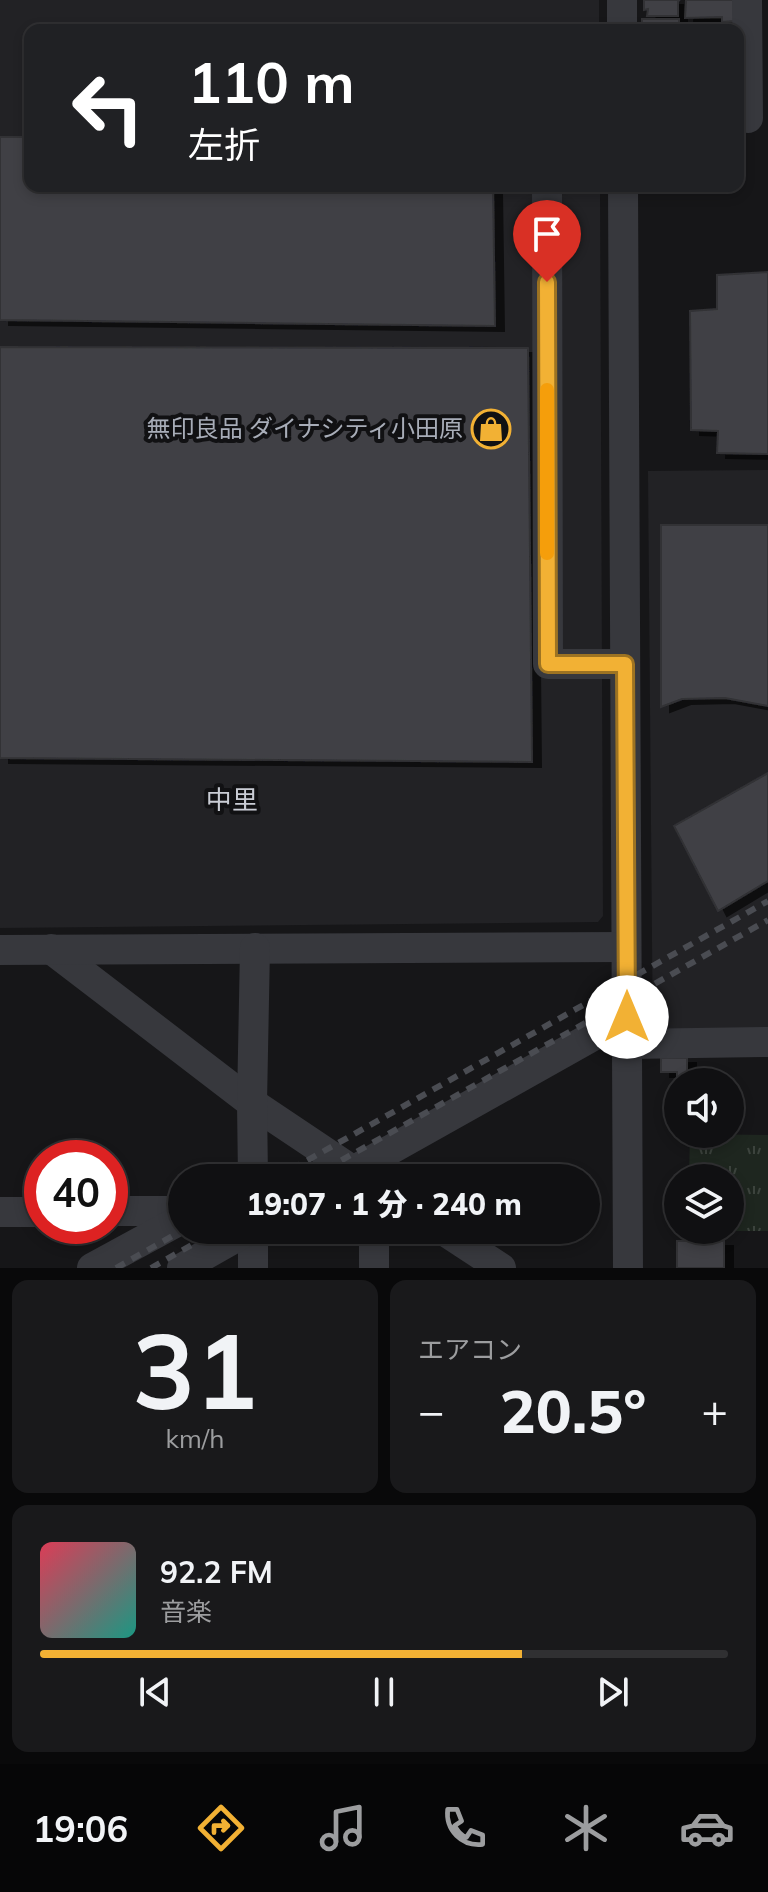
<!DOCTYPE html>
<html lang="ja">
<meta charset="utf-8">
<style>
:root{--surface:#101012;--page:#19191b;--text:#f1f3f6;--muted:#9c9d9f;--line:#303032;--accent:#f2b134}
body{margin:0;font-family:Mulish,"Noto Sans JP",sans-serif;background:var(--page);color:var(--text);height:100vh;display:flex;flex-direction:column;font-size:30px;white-space:nowrap}
*{box-sizing:border-box;margin:0}
p{font-size:26px;color:var(--muted)}
.icon{flex:none;width:44px;height:44px;fill:none;stroke:currentColor;stroke-width:2;stroke-linecap:round;stroke-linejoin:round}
.map{position:relative;height:1268px;overflow:hidden}
.details{display:flex;flex-direction:column;gap:12px;padding:12px;background:#09090a;flex:1}
.details>*{flex:none}
.hud{position:absolute;left:24px;top:24px;width:720px;height:168px;border-radius:16px;box-shadow:0 4px 12px #0003,0 0 0 2px var(--line);background:#202124;color:#fff;overflow:hidden}
.controls{position:absolute;left:664px;top:1068px;display:grid;gap:16px}
.controls a{display:grid;place-items:center;width:80px;height:80px;border-radius:50%;background:var(--surface);box-shadow:0 4px 12px #0003,0 0 0 2px var(--line);font-size:40px}
.speed{position:absolute;left:24px;top:1140px;display:flex;gap:16px;font-size:40px;font-weight:700;text-align:center}
.speed>*{display:grid;place-content:center;width:104px;height:104px;border-radius:50%;background:var(--surface);box-shadow:0 4px 12px #0003,0 0 0 2px var(--line);line-height:1}
.speed .limit{border:12px solid #d22;background:#fff;color:#111}
.pin{position:absolute;display:grid;place-items:center;width:68px;height:68px;color:#fff;margin:-82px -34px;border-radius:50% 50% 50% 0;rotate:-45deg;box-shadow:0 0 8px #0007}
.pin .icon{rotate:45deg}
.me{position:absolute;width:88px;margin:-44px;rotate:0deg;stroke-linejoin:round;filter:drop-shadow(0 0 6px #0008)}
.turn{display:flex;align-items:center;gap:28px;height:168px;padding:0 32px;font-size:36px}
.turn .icon{width:104px;height:104px;stroke-width:2.5}
.turn b{display:block;font-size:56px;line-height:68px}
.big{font-size:60px;font-weight:800;line-height:1.1}
.details .tile{flex:1;display:flex;flex-direction:column;justify-content:center;gap:12px;min-width:0;padding:0 28px;border-radius:16px;background:var(--page)}
.details .dial{align-items:center;gap:0}
.dial b{font-size:104px;line-height:1}
.song{display:flex;align-items:center;gap:24px}
.cover{width:96px;height:96px;border-radius:12px;background:linear-gradient(135deg,hsl(350 70% 55%),hsl(170 70% 35%))}
.played{height:8px;border-radius:4px;background:linear-gradient(90deg,var(--accent) 70%,var(--line) 70%)}
.keys{display:flex;justify-content:space-around;direction:ltr}
.heat{display:flex;justify-content:space-between;align-items:center;font-size:44px;direction:ltr}
.details .tiles{flex:1;display:grid;gap:12px;grid-template-columns:1fr 1fr}
.tile:last-child{grid-column:span 2}
.trip{position:absolute;left:168px;top:1164px;width:432px;height:80px;border-radius:40px;background:var(--surface);box-shadow:0 4px 12px #0003,0 0 0 2px var(--line);font-weight:800;line-height:80px;text-align:center}
.menu{display:flex;height:128px;justify-content:space-around;align-items:center;background:#060607;color:var(--muted)}
.menu .icon{width:56px;height:56px}
.menu .on{color:var(--accent)}
.menu b{font-size:36px;color:var(--text)}
.map>svg:first-child{display:block}
.built{fill:#222225}
.park{fill:url(#park-tufts)}
.building{fill:#404145;stroke:#303034;stroke-width:2;filter:url(#shadow)}
.lines{fill:none;stroke-linecap:round;stroke-linejoin:round}
.minor{stroke:#37383d;stroke-width:30}
.rail{stroke:#4a4c52;stroke-width:6;stroke-dasharray:10 8;stroke-linecap:butt}
.route-casing{stroke:#9d7322;stroke-width:20}
.route{stroke:#f2b134;stroke-width:14}
.slow{stroke:#f59e0b;stroke-width:14}
.labels{text-anchor:middle;stroke-width:8;stroke-linejoin:round;paint-order:stroke}
.poi-label{font-size:24px;fill:#a8adb8;stroke:#111113;text-anchor:end}
.neighbourhood-label{font-size:26px;fill:#c9ccd4;stroke:#111113}
</style>
<div class="map">
<svg width="768" height="1268" viewBox="0 0 768 1268">
<defs>
<pattern id="park-tufts" width="24" height="20" patternUnits="userSpaceOnUse" patternTransform="scale(2)"><rect width="24" height="20" fill="#1e261f"/><path d="M3 7l-1-3M5 7V3M7 7l1-3M15 17l-1-3M17 17v-4M19 17l1-3" fill="none" stroke="#3c433d"/></pattern>
<filter id="shadow"><feDropShadow dx="9" dy="5" stdDeviation="0" flood-color="#0009"/></filter>
</defs>
<rect width="100%" height="100%" fill="#161618"/>
<!-- built -->
<g class="built">
<polygon points="0,0 599,0 599,30 30,30 30,186 600,186 603,916 598,922 0,928"/>
<polygon points="768,470 768,1053 653,1054 648,471"/>
</g>
<!-- park -->
<polygon class="park" points="690,1134 768,1135 768,1231 689,1231 730,1230 730,1178 689,1178"/>
<!-- building -->
<g class="building">
<polygon points="644,0 680,0 678,1 678,16 647,16 648,9 644,10"/>
<polygon points="686,0 735,0 735,21 722,22 722,17 685,18"/>
<rect x="642" y="19" width="37" height="11"/>
<polygon points="685,26 742,26 738,30 685,30"/>
<polygon points="0,137 30,137 30,186 493,186 495,326 0,320"/>
<polygon points="768,272 768,454 717,453 718,431 691,430 690,311 717,309 717,275"/>
<polygon points="0,347 528,348 532,762 0,758"/>
<polygon points="661,525 768,525 768,706 725,698 682,699 661,707"/>
<polygon points="768,773 768,881 718,911 674,826"/>
<polygon points="661,1058 687,1058 687,1079 677,1079 677,1072 661,1072"/>
<rect x="677" y="1241" width="47" height="27"/>
</g>
<g class="lines">
<!-- minor -->
<g class="minor">
<polyline points="622,0 622,30"/>
<polyline points="747,0 748,118"/>
<polyline points="547,186 548,664 625,664"/>
<polyline points="623,186 628,1268"/>
<polyline points="51,949 252,1103 364,1178"/>
<polyline points="0,950 626,947"/>
<polyline points="627,1044 768,1042"/>
<polyline points="253,1178 252,1103 255,948"/>
<polyline points="340,1178 627,1017"/>
<polyline points="110,1211 182,1211"/>
<polyline points="0,1212 42,1212"/>
<polyline points="253,1230 253,1268"/>
<polyline points="374,1230 374,1268"/>
<polyline points="443,1230 501,1268"/>
<polyline points="92,1268 182,1219"/>
<polyline points="182,1268 249,1230"/>
</g>
<!-- rail -->
<g class="rail">
<polyline points="276,1178 768,901"/>
<polyline points="310,1178 768,920"/>
<polyline points="116,1268 183,1230"/>
<polyline points="151,1268 218,1230"/>
</g>
</g>
<g class="lines">
<!-- route casing -->
<g class="route-casing">
<polyline id="route" points="547,282 548,664 625,664 627,1017"/>
</g>
<!-- route -->
<use href="#route" class="route"/>
<!-- slow -->
<polyline class="slow" points="547,390 547,553"/>
</g>
<!-- icons -->
<defs>
<g id="shop-ring" transform="scale(2)"><circle r="9.5" fill="#111113" stroke="#f2b134" stroke-width="1.5"/><path d="M-5-2.5h2.3a2.7 3.5 0 0 1 5.4 0H5L5.5 6h-11ZM-1.5-2.5h3a1.5 2.3 0 0 0-3 0Z" fill="#f2b134"/></g>
</defs>
<g fill-rule="evenodd">
<use href="#shop-ring" x="491" y="429"/>
</g>
<g class="labels">
<!-- poi labels -->
<g class="poi-label">
<text x="463" y="437">無印良品 ダイナシティ小田原</text>
</g>
<!-- neighbourhood labels -->
<g class="neighbourhood-label">
<text x="232" y="809">中里</text>
</g>
</g>
</svg>
<div class="controls">
<a><svg class="icon" aria-label="sound" viewBox="0 0 24 24"><path d="M4 9h4l5-4v14l-5-4H4zM17 9q2 3 0 6"/></svg></a>
<a><svg class="icon" aria-label="layers" viewBox="0 0 24 24"><path d="M12 4l9 5-9 5-9-5zM3 14l9 5 9-5"/></svg></a>
</div>
<div class="speed"><div class="limit">40</div></div>
<div class="pin" style="left:547px;top:282px;background:#d93025"><svg class="icon" aria-label="arrive" viewBox="0 0 24 24"><path d="M6 21V4h12l-3 4 3 4H6"/></svg></div>
<svg class="me" style="left:627px;top:1017px" viewBox="-20 -20 40 40"><circle r="19" fill="#fff"/><path d="M0-13L10 11 0 6-10 11z" fill="#f2b134"/></svg>
<div class="trip">19:07 · 1 分 · 240 m</div>
<div class="hud">
<div class="turn"><svg class="icon" aria-label="left" viewBox="0 0 24 24"><path d="M17 20v-9H6M10 6l-5 5 5 5"/></svg><div><b>110 m</b>左折</div></div>
</div>
</div>
<section class="details">
<div class="tiles">
<div class="tile dial"><b>31</b><p>km/h</p></div>
<div class="tile"><p>エアコン</p>
<div class="heat"><a>−</a><b class="big">20.5°</b><a>+</a></div>
</div>
<div class="tile">
<div class="song"><i class="cover"></i><div><b>92.2 FM</b><p>音楽</p></div></div>
<div class="played"></div>
<div class="keys"><svg class="icon" aria-label="previous" viewBox="0 0 24 24"><path d="M18 5L8 12l10 7zM5 5v14"/></svg><svg class="icon" aria-label="pause" viewBox="0 0 24 24"><path d="M8 5v14M16 5v14"/></svg><svg class="icon" aria-label="next" viewBox="0 0 24 24"><path d="M6 5l10 7-10 7zM19 5v14"/></svg></div>
</div>
</div>
</section>
<nav class="menu">
<b>19:06</b>
<svg class="icon on" aria-label="directions" viewBox="0 0 24 24"><path d="M12 3l9 9-9 9-9-9zM9 14v-3h6M13 9l2 2-2 2"/></svg>
<svg class="icon" aria-label="music" viewBox="0 0 24 24"><path d="M9 18V5l10-2v13"/><circle cx="6" cy="18" r="3"/><circle cx="16" cy="16" r="3"/></svg>
<svg class="icon" aria-label="phone" viewBox="0 0 24 24"><path d="M5 4h4l2 5-3 2q2 4 5 5l2-3 5 2v4C11 20 4 13 5 4z"/></svg>
<svg class="icon" aria-label="climate" viewBox="0 0 24 24"><path d="M12 3v18M4 7l16 10M4 17L20 7"/></svg>
<svg class="icon" aria-label="car" viewBox="0 0 24 24"><path d="M5 17H2v-5l4-1 3-4h7l3 4 3 1v5h-3M9 17h6M6 11h13"/><circle cx="7" cy="17" r="2"/><circle cx="17" cy="17" r="2"/></svg>
</nav>
